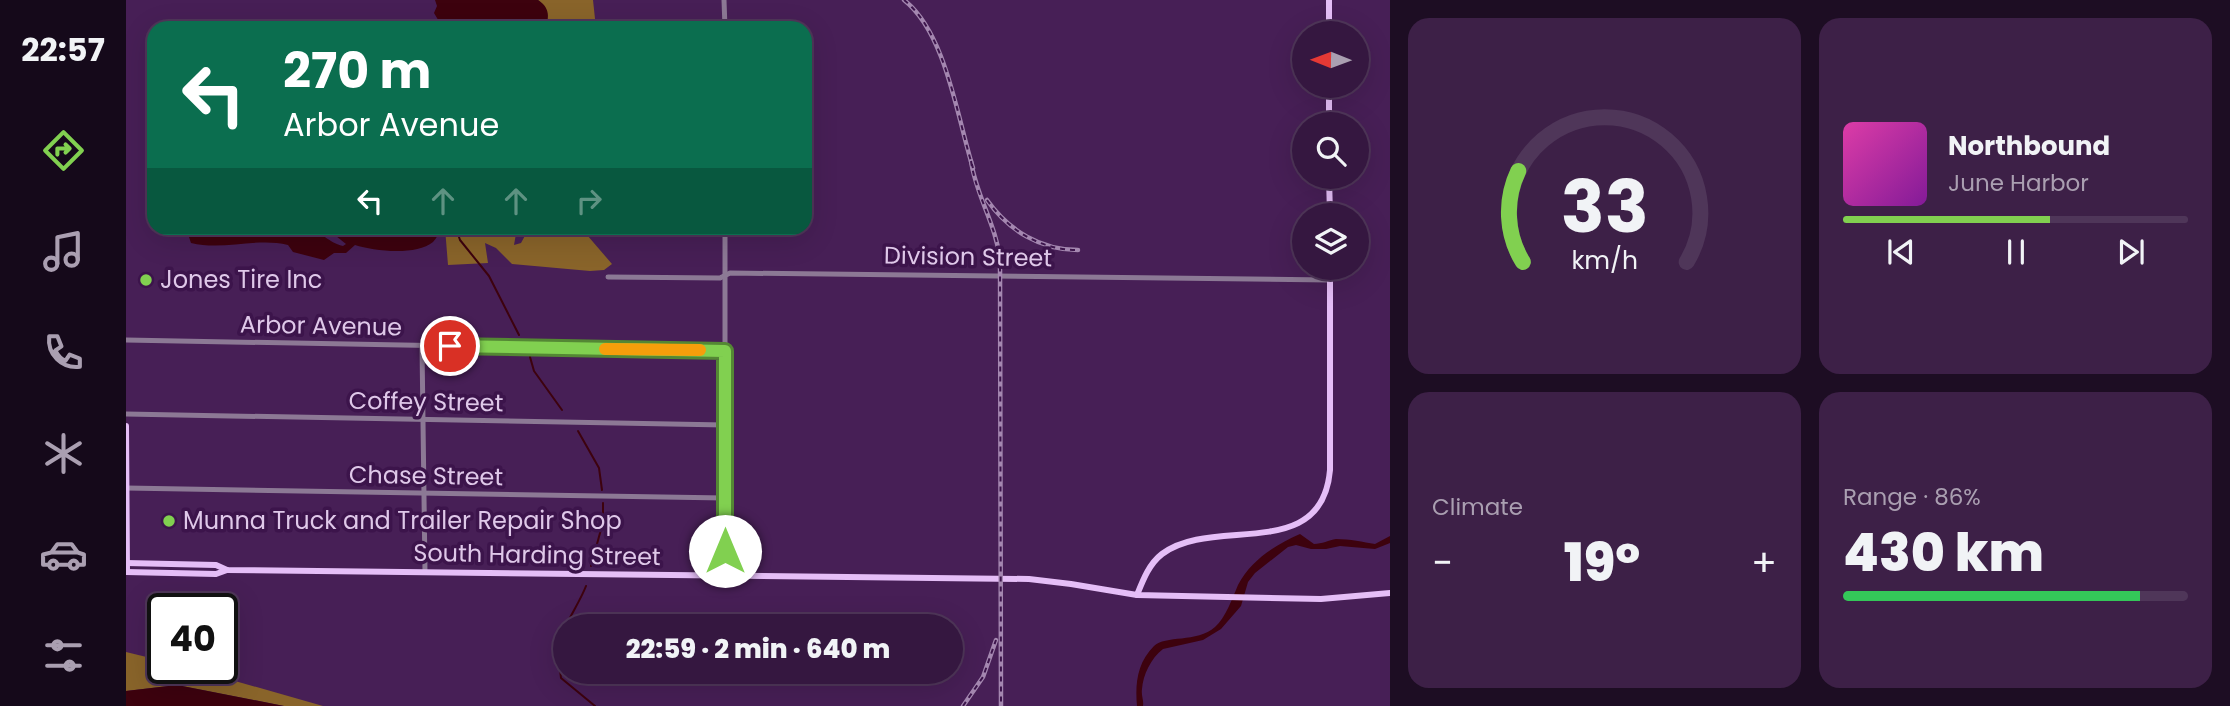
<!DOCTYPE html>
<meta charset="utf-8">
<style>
:root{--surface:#351740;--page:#3d2047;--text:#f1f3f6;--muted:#aa9fb1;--line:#4f3659;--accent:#81d050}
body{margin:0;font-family:Poppins,sans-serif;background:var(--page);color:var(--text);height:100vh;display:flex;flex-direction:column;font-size:26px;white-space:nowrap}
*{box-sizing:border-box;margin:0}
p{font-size:23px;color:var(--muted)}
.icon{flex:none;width:38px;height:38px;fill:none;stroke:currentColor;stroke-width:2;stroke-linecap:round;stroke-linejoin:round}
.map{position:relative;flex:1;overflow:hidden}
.side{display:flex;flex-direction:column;gap:18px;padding:18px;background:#1d0d23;width:840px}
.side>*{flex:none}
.guide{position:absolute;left:21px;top:21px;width:665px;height:214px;border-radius:21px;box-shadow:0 7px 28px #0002,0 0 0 2px var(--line);background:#0b6e4f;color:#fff;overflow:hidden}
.needle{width:46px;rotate:271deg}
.fabs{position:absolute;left:1166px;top:21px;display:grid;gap:14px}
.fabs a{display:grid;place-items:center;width:77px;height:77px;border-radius:50%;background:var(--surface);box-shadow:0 7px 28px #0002,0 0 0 2px var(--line);font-size:35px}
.speed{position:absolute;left:21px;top:593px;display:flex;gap:14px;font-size:35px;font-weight:700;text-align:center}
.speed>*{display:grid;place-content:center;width:91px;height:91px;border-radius:50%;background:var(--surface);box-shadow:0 7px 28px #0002,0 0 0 2px var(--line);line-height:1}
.speed .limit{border:4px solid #111;border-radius:10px;background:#fff;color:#111}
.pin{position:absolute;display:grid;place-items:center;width:60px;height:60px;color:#fff;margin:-30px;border:4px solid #fff;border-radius:50%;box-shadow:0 2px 7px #0007}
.me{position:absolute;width:77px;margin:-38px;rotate:0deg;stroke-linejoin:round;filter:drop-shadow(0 0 5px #0008)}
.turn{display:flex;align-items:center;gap:24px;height:147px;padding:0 21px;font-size:32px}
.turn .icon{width:91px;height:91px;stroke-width:2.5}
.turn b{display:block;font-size:49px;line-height:60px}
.lanes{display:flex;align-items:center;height:66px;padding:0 21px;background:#0003;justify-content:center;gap:35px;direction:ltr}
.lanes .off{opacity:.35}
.big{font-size:52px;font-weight:800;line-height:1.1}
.side .widget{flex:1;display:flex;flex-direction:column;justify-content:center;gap:10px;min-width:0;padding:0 24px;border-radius:21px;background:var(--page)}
.side .dial{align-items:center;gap:0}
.dial svg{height:182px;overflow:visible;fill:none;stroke:var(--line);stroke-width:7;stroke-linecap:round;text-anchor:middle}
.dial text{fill:var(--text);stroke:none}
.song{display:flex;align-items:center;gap:21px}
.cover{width:84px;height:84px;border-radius:10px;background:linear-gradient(135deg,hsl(320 70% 55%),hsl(290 70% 35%))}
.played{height:7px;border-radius:4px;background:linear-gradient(90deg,var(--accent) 60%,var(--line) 60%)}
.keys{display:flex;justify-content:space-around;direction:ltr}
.heat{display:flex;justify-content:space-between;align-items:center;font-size:38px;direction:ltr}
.charge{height:10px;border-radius:5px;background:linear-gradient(90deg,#34c759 86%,var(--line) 0)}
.side .tiles{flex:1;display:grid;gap:18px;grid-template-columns:repeat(2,1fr)}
.trip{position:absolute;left:427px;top:614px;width:410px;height:70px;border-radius:35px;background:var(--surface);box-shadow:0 7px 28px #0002,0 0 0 2px var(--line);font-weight:800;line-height:70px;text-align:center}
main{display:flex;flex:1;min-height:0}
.tabs{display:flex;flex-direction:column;width:126px;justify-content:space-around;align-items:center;background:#15091a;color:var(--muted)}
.tabs .icon{width:49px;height:49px}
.tabs .current{color:var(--accent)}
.tabs b{font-size:32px;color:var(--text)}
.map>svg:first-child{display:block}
.forest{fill:#89642a}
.water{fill:#3d020e}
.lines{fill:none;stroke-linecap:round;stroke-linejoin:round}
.stream{stroke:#3d020e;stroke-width:2}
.minor{stroke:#8c7995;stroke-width:5}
.major{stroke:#e5bef7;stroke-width:6}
.rail-casing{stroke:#a487b0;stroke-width:4.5}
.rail{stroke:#3c144b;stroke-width:2;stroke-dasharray:5;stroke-linecap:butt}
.route-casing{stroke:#548734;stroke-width:18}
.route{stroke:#81d050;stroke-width:12}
.slow{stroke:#f59e0b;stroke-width:12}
.poi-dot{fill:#81d050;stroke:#3c144b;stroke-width:2.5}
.labels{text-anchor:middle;stroke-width:7;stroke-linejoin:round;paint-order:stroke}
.street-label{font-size:24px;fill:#dfc8e9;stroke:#3c144b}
.poi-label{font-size:24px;fill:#dfc8e9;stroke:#3c144b;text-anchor:start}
</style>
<main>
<nav class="tabs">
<b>22:57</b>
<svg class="icon current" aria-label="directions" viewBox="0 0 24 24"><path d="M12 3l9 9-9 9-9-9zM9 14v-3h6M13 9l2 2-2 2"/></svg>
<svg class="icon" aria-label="music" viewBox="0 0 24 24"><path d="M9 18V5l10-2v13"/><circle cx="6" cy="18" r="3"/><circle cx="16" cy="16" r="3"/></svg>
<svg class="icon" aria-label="phone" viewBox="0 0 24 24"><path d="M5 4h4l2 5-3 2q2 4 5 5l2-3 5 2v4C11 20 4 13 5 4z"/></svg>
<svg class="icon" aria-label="climate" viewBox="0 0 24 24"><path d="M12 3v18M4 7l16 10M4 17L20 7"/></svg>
<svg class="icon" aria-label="car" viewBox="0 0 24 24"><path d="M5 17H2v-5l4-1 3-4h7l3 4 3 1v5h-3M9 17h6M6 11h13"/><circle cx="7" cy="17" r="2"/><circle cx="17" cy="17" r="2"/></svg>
<svg class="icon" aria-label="filters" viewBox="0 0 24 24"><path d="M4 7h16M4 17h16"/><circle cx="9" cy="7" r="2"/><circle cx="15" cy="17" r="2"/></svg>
</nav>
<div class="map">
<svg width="1264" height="706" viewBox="0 0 1264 706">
<rect width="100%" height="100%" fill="#471f56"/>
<!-- forest -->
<g class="forest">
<path d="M412,0H467L470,28H419C424,16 422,8 412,0Z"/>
<polygon points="319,228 391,228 388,245 395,243 401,232 400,228 455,228 486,264 478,270 464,271 386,264 370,248 359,243 362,263 322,265"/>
<polygon points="0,652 37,661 37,668 67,669 197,706 158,706 51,685 0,691"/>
</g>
<!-- water -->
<g class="water">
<path d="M309,0H412C423,7 424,16 419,28H317L308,13L311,6Z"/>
<path d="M60,228H183C198,233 201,242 217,246L220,244L200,228H316C313,232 311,238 307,242C290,256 248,251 229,245L220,253H208L198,260L167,252L162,245C131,237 98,251 65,243Z"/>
<path d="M1174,534L1188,544C1196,544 1203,540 1210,539C1224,539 1237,542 1249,544L1264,536V543L1249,549L1214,546L1200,549H1185L1170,545L1162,547L1129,573L1122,582L1115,606L1095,629L1077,640L1037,649C1025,658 1017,675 1016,689C1015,696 1018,700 1017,706H1011C1009,684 1011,663 1028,646C1039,635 1071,643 1089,627C1100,617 1106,599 1112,585C1125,560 1149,545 1174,534Z"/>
<polygon points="51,685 158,706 0,706 0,691"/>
</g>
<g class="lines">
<!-- stream -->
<g class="stream">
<polyline points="330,228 334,240 363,276 393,335"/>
<polyline points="404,357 408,371 436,410"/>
<polyline points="452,431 473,468 476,490"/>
<polyline points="465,566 477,522 477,503"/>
<path d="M460,586C452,607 435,627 433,649C432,658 434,668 435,678L469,706"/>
</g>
<!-- minor -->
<g class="minor">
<polyline points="598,0 599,28"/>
<polyline points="599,228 599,577"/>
<polyline points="482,277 594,278 604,273 1204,280"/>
<polyline points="0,340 599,351"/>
<polyline points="296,346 299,572"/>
<polyline points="0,414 599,425"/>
<polyline points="0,488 599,498"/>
</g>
<!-- major -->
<g class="major">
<polyline points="1203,0 1203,33"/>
<polyline points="1203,86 1203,124"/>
<polyline points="1203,177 1204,215"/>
<polyline points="0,426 1,572"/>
<polyline points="0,563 90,565 101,570 903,579 945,584 1011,595 1195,599 1264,593"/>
<polyline points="0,572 90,574 101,570"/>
<path d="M1011,595C1017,580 1023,564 1036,554C1087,515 1196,564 1204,470V268"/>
</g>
<!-- rail casing -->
<g class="rail-casing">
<g id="rail">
<path d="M778,0C820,33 831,117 847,168"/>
<path d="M845,161C850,196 871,226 874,261L875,706"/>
<path d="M861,200C883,231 915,250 952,250"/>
<polyline points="837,706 857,677 870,640"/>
</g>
</g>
<!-- rail -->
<use href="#rail" class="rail"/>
</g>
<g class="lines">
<!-- route casing -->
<g class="route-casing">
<polyline id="route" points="324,346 599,351 599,551"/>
</g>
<!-- route -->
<use href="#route" class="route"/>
<!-- slow -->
<polyline class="slow" points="479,349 574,350"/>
</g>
<!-- markers -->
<g class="poi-dot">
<circle cx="20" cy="280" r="7"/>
<circle cx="43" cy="521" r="7"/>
</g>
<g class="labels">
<!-- street labels -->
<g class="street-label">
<text transform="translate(842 257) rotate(1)" y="8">Division Street</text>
<text transform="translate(195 326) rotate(1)" y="8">Arbor Avenue</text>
<text transform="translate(300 402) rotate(1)" y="8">Coffey Street</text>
<text transform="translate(300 476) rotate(1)" y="8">Chase Street</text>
<text transform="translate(411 555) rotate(1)" y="8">South Harding Street</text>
</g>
<!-- poi labels -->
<g class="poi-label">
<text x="34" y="288">Jones Tire Inc</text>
<text x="57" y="529">Munna Truck and Trailer Repair Shop</text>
</g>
</g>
</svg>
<div class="fabs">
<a><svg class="needle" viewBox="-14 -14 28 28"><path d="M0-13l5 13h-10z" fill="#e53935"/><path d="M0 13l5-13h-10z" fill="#aa9fb1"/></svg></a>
<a><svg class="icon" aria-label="search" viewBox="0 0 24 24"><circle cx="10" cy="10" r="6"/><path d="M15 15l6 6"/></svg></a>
<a><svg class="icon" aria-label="layers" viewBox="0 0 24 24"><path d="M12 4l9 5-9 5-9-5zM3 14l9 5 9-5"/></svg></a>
</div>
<div class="speed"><div class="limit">40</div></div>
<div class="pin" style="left:324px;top:346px;background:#d93025"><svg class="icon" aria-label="arrive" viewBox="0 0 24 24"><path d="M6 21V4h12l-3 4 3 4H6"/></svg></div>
<svg class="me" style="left:599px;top:551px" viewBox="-20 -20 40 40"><circle r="19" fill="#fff"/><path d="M0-13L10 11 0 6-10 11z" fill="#81d050"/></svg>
<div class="trip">22:59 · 2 min · 640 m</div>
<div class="guide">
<div class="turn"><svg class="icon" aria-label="left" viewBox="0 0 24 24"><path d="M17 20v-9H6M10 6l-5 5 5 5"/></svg><div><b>270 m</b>Arbor Avenue</div></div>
<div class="lanes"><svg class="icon" aria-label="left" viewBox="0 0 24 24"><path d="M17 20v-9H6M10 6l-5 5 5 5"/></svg><svg class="icon off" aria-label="ahead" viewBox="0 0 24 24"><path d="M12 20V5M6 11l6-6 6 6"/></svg><svg class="icon off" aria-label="ahead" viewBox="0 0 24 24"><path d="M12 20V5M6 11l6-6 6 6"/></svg><svg class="icon off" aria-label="right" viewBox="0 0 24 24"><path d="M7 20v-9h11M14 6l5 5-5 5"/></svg></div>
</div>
</div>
<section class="side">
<div class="tiles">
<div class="widget dial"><svg viewBox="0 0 100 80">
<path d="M14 69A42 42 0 1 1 86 69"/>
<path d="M14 69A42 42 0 0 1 12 29" stroke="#81d050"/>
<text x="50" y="56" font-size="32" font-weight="700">33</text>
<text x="50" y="72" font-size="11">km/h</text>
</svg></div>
<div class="widget">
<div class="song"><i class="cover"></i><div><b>Northbound</b><p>June Harbor</p></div></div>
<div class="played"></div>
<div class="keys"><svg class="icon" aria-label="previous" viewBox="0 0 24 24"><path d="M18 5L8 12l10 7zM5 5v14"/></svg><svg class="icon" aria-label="pause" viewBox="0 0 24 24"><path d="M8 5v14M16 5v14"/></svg><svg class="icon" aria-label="next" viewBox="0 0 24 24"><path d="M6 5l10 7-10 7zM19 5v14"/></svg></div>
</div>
<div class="widget"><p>Climate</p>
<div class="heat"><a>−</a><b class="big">19°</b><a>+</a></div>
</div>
<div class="widget"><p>Range · 86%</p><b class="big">430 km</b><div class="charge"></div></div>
</div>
</section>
</main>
